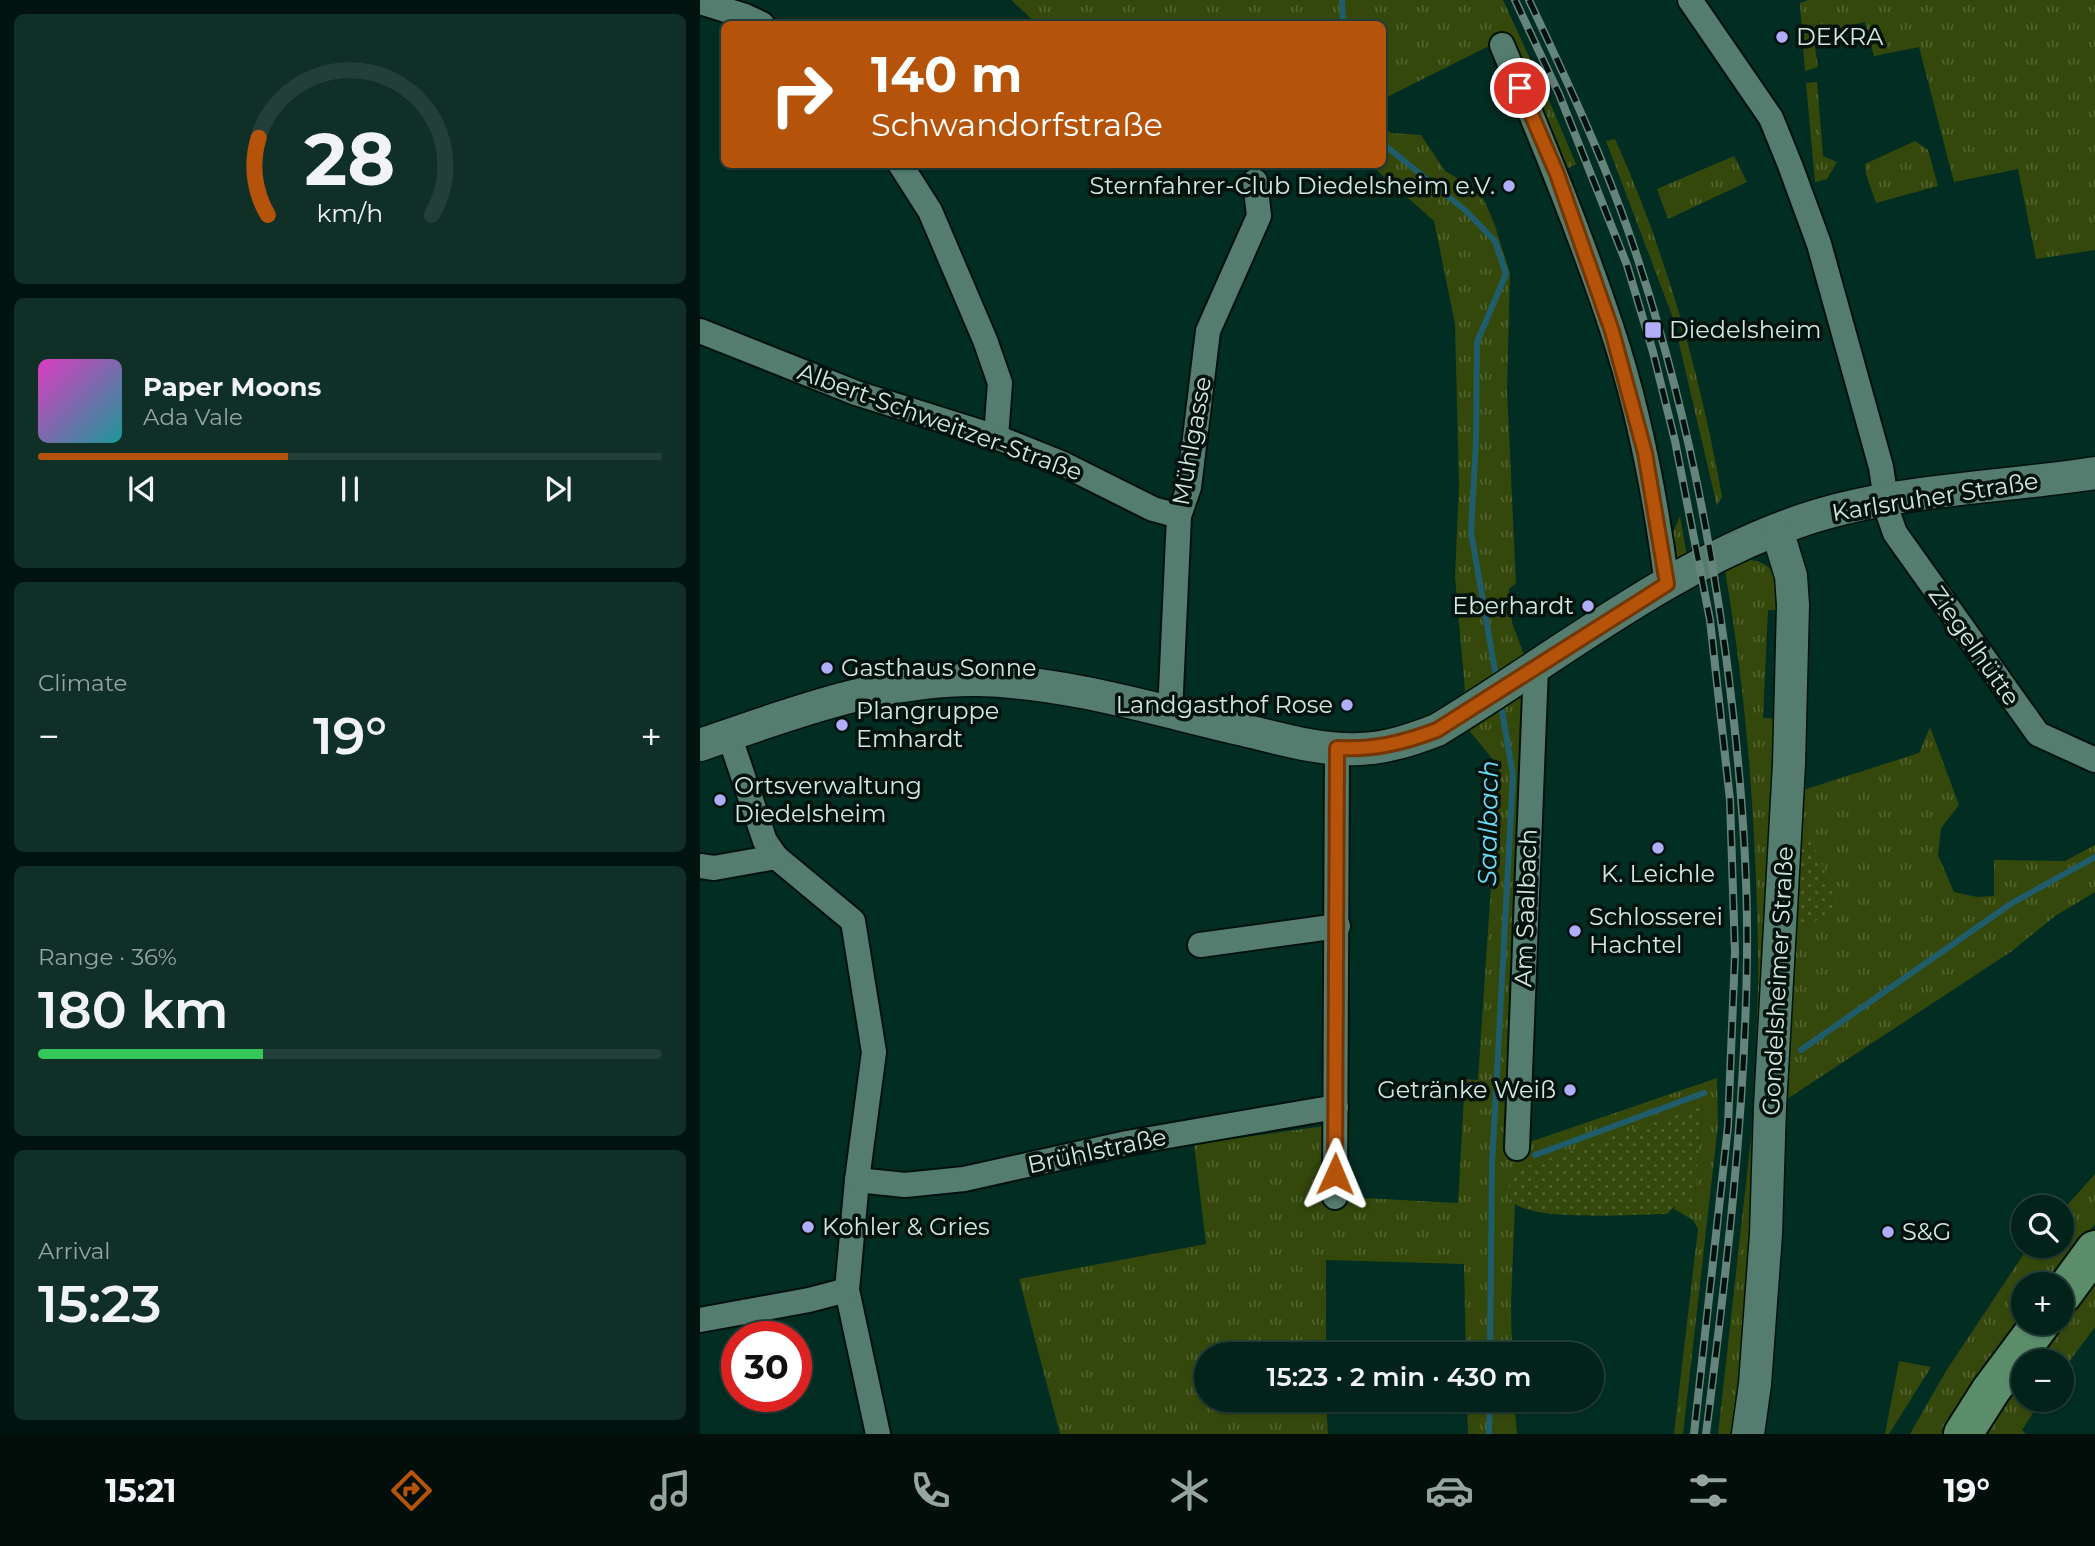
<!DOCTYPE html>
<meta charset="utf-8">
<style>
:root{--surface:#02221a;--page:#102f27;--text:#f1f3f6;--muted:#96a4a2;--line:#233f39;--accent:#b45309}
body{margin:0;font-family:Montserrat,sans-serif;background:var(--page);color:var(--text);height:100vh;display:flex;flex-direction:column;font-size:26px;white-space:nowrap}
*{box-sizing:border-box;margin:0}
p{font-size:23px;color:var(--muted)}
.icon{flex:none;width:38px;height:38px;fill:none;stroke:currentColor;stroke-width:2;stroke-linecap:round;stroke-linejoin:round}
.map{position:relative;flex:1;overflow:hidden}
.details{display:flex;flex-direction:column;gap:14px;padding:14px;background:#01130e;width:700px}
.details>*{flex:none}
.guide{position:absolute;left:21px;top:21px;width:665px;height:147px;border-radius:10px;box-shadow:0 2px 5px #0004,0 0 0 2px var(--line);background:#b45309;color:#fff;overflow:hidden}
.tools{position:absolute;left:1311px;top:1195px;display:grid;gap:14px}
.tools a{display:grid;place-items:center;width:63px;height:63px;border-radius:50%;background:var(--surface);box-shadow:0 2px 5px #0004,0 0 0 2px var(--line);font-size:35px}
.speed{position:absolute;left:21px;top:1321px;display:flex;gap:14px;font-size:35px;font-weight:700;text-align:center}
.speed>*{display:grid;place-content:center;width:91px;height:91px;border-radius:50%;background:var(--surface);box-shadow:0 2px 5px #0004,0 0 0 2px var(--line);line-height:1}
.speed .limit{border:10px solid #d22;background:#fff;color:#111}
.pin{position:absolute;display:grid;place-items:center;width:60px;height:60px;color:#fff;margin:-30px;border:4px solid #fff;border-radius:50%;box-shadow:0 2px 7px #0007}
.me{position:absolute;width:77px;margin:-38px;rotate:1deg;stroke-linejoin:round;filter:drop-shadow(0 0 5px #0008)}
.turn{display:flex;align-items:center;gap:24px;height:147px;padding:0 35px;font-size:32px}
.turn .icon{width:91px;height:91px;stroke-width:2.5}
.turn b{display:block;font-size:49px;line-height:60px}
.big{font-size:52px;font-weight:600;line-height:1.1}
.details .tile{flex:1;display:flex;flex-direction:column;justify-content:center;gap:10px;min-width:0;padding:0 24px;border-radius:10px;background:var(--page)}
.details .dial{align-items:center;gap:0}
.dial svg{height:182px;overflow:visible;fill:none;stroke:var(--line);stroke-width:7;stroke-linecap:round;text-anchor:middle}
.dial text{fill:var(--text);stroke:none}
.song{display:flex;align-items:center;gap:21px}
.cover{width:84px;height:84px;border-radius:10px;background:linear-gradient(135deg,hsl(310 70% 55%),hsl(180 70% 35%))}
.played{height:7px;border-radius:4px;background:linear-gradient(90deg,var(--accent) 40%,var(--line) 40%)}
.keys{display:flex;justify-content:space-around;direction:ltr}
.heat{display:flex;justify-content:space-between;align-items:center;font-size:38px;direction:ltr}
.charge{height:10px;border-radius:5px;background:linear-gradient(90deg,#34c759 36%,var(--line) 0)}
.trip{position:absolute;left:494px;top:1342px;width:410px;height:70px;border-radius:35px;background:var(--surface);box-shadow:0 2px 5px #0004,0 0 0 2px var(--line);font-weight:600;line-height:70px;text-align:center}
.dock{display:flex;height:112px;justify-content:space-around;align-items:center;background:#010e0a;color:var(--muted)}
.dock .icon{width:49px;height:49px}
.dock .current{color:var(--accent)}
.dock b{font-size:32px;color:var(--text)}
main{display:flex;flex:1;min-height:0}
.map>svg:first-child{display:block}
.grass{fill:url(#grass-tufts)}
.park{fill:url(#park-dots)}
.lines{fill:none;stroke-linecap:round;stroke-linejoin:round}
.stream{stroke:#1f5d6c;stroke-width:6}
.minor-casing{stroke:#01120c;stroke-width:28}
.tertiary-casing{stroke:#01120c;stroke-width:35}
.primary-casing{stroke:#01120c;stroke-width:42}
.minor{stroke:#547d6f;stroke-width:24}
.tertiary{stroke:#547d6f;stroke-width:32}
.primary{stroke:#5b8d6b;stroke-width:38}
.rail-casing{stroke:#65857c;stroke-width:8}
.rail{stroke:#03120d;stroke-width:5;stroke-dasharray:16;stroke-linecap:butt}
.route-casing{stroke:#753606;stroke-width:18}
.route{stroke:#b45309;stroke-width:12}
.poi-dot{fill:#b0aefa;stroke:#03120d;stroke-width:2.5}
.labels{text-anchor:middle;stroke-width:7;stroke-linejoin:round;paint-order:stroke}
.poi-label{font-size:24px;fill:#d2e7df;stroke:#03120d;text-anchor:start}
.street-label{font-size:24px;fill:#d2e7df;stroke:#03120d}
.water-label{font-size:26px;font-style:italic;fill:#6adefc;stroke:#03120d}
</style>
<main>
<section class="details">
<div class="tile dial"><svg viewBox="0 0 100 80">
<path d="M14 69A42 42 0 1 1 86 69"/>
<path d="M14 69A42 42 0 0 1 10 35" stroke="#b45309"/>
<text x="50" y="56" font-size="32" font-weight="700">28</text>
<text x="50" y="72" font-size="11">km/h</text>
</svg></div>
<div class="tile">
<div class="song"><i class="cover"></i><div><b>Paper Moons</b><p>Ada Vale</p></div></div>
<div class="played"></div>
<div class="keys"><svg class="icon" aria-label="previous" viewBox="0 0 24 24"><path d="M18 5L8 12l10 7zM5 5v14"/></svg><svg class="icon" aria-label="pause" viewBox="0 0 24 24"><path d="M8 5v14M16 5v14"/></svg><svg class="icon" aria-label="next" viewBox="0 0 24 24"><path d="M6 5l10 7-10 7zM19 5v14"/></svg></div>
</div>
<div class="tile"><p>Climate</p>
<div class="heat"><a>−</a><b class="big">19°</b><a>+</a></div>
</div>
<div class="tile"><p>Range · 36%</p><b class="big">180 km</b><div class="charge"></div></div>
<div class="tile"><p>Arrival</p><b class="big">15:23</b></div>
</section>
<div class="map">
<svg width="1395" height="1434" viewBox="0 0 1395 1434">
<defs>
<pattern id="grass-tufts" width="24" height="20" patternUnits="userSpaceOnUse" patternTransform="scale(1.75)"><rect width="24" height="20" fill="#35480c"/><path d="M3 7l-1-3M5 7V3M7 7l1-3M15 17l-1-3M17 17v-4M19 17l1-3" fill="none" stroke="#51622f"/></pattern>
<pattern id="park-dots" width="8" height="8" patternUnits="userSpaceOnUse" patternTransform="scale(1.75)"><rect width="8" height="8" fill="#35480c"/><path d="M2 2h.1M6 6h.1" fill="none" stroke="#51622f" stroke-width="1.8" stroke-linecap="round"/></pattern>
</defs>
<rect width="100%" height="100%" fill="#022d22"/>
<!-- grass -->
<g class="grass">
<polygon points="311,0 803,0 848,98 876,164 851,177 795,43 683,99 682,24 337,24"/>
<polygon points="1108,0 1395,0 1395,250 1336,259 1318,169 1254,182 1219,47 1174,56 1165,22 1113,34 1118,67 1105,71 1100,3"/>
<polygon points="1117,82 1123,156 1137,162 1127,179 1115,182 1106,83"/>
<polygon points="683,126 691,133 721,135 745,171 764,182 784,200 794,223 810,273 807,390 816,583 809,589 812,623 826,660 766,702 755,577 759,486 755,324 734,221 671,165 682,164"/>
<path d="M915,139C966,252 1000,374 1022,496L1017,506L978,339L983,338L977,317L973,318L906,141Z"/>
<polygon points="1215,141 1228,150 1238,186 1176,203 1166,174 1165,164"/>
<polygon points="1034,156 1047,182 968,219 957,189"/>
<polygon points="980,516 987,556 976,561 967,547"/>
<path d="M1048,560C1078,561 1079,587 1085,610H1068L1063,718L1080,719L1060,1066L1055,1068C1056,1032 1059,991 1058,952C1056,825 1047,697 1025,571L1037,563Z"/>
<polygon points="825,682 812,1148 1017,1078 1018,1125 983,1434 974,1434 998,1229 993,1220 974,1209 975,1206 994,1205 1003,1105 809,1196 815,1204 811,1305 812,1354 766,1354 764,1264 626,1260 626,1354 506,1354 506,1400 626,1400 628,1434 360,1434 319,1279 506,1244 494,1144 625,1126 626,1196 758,1203 765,1079 778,1080 799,767 764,724"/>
<polygon points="1230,727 1259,805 1241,828 1238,855 1254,892 1277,897 1294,896 1294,860 1365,861 1395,845 1395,892 1355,916 1312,951 1084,1101 1100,791 1219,753"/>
<polygon points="1059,1072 1050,1259 1035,1434 1018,1434 1052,1129 1054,1076"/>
<polygon points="1395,1174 1395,1224 1348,1284 1323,1284 1323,1317 1275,1379 1244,1434 1210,1434 1246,1371 1327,1249 1329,1246 1362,1246 1362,1211"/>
<polygon points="1395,1279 1395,1327 1362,1371 1362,1362 1328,1362"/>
<polygon points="1199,1361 1231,1367 1189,1434 1185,1434"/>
<polygon points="1323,1368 1323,1400 1341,1400 1322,1430 1326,1434 1279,1434"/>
<polygon points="767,1400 814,1400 817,1434 768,1434"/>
</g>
<!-- park -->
<g class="park">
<polygon points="1099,838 1111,839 1140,908 1093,933"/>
<path d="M1003,1105L994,1206H975L967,1214C935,1214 837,1222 814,1203C806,1196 810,1181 810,1172Z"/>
</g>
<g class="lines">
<!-- stream -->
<g class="stream">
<polyline points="642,0 643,24"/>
<polyline points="682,143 765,210 795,241 806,274 777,342 776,442 771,532 797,682"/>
<polyline points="1101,1050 1312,903 1395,857"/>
<polyline points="835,1155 1004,1093"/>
<polyline points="790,1354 792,1165 813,775 800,700"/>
<polyline points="789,1434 790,1400"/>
</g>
<!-- minor casing -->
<g class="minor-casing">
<g id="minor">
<polyline points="990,0 1071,118 1090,165 1119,244 1181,467 1188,513 1195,533 1338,734 1395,760"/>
<polyline points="0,2 45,16 62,24"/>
<path d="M802,45C842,139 880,232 912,329C939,410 956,500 967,585"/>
<polyline points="200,164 230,211 285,340 300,383 296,437"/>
<polyline points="0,331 156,393 296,437 363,464 453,509 479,516"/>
<polyline points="470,713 479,516 489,487 508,331 559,216 555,181"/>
<polyline points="29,735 65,841 76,857 153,921 174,1052 157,1180 147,1290 178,1434"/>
<polyline points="0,866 14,868 76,857"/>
<polyline points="500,945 638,926"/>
<polyline points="817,1148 836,667"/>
<polyline points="157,1180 205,1185 264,1179 427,1143 636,1107"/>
<polyline points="635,1197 637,748"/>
<polyline points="0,1320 109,1300 147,1290"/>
</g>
</g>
<!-- tertiary casing -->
<g class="tertiary-casing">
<g id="tertiary">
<path d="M0,745C90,714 181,679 278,680C366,682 454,709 539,729C579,738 619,751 660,749C687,748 711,740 737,730C856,658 970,565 1103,520C1195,489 1299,488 1395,473"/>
<polyline points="1048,1434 1055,1384 1066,1234 1070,1107 1089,764 1093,605 1091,576 1077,530"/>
</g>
</g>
<!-- primary casing -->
<g class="primary-casing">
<g id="primary">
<polyline points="1362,1295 1395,1250"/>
<polyline points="1263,1434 1291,1390 1341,1323"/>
</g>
</g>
<!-- minor -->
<use href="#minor" class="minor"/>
<!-- tertiary -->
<use href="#tertiary" class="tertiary"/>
<!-- primary -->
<use href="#primary" class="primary"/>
<!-- rail casing -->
<g class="rail-casing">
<g id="rail">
<polyline points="815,0 859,94 927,265 953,352 975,441 1010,620 1030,800 1035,953 1028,1126 994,1434"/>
<path d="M829,0C870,87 911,174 940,266C987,411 1016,561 1033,713C1042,794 1048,875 1047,956C1045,1116 1026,1275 1006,1434"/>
</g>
</g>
<!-- rail -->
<use href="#rail" class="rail"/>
</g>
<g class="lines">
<!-- route casing -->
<g class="route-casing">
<path id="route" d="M635,1174L637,748C673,750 703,743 737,730L967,584L945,453L912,331L857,174L820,88"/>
</g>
<!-- route -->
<use href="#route" class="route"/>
</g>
<!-- markers -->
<g class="poi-dot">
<circle cx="1082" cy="37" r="7"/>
<circle cx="809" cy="186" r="7"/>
<rect x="944" y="321" width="18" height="18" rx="3.5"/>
<circle cx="888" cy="606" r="7"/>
<circle cx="127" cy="668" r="7"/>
<circle cx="647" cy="705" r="7"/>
<circle cx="142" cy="725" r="7"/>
<circle cx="20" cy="800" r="7"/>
<circle cx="958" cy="848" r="7"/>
<circle cx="875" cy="931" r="7"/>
<circle cx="870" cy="1090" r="7"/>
<circle cx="108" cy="1227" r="7"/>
<circle cx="1188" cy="1232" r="7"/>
</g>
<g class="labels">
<!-- poi labels -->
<g class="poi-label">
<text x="1096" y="45">DEKRA</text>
<text x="795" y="194" text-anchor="end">Sternfahrer-Club Diedelsheim e.V.</text>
<text x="969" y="338">Diedelsheim</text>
<text x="874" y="614" text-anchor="end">Eberhardt</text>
<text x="141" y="676">Gasthaus Sonne</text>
<text x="633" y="713" text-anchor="end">Landgasthof Rose</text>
<text x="156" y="719">Plangruppe<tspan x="156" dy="28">Emhardt</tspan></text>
<text x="34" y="794">Ortsverwaltung<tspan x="34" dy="28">Diedelsheim</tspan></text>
<text x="958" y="882" text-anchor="middle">K. Leichle</text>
<text x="889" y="925">Schlosserei<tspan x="889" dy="28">Hachtel</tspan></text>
<text x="856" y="1098" text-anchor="end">Getränke Weiß</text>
<text x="122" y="1235">Kohler &amp; Gries</text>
<text x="1202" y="1240">S&amp;G</text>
</g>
<!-- street labels -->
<g class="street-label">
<text transform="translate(240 422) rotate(20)" y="8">Albert-Schweitzer-Straße</text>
<text transform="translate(492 441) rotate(-80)" y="8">Mühlgasse</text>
<text transform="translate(1235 497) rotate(-9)" y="8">Karlsruher Straße</text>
<text transform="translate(1274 646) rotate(55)" y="8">Ziegelhütte</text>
<text transform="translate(826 908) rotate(-88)" y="8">Am Saalbach</text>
<text transform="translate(1078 981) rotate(-87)" y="8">Gondelsheimer Straße</text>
<text transform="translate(397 1151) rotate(-12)" y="8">Brühlstraße</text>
</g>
<!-- water labels -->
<g class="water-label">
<text transform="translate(788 823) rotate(-89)" y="9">Saalbach</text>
</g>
</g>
</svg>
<div class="tools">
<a><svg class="icon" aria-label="search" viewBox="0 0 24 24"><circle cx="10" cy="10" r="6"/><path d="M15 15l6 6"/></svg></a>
<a>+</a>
<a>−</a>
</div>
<div class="speed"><div class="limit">30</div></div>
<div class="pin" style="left:820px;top:88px;background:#d93025"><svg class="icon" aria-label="arrive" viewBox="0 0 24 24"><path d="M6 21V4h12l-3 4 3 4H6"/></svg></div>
<svg class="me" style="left:635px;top:1174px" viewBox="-20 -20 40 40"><path d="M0-17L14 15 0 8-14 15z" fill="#b45309" stroke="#fff" stroke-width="4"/></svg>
<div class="trip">15:23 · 2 min · 430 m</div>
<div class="guide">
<div class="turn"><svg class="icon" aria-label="right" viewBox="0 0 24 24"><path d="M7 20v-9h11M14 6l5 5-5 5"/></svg><div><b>140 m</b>Schwandorfstraße</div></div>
</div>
</div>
</main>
<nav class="dock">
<b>15:21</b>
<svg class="icon current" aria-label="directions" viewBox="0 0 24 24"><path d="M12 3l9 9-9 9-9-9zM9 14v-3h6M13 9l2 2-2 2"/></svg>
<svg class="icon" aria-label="music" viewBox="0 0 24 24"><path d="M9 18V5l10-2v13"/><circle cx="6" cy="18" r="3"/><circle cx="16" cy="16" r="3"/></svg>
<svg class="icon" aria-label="phone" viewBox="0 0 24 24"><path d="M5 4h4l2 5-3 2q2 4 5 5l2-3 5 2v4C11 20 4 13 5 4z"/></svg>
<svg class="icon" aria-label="climate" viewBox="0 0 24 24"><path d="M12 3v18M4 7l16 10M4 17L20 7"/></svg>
<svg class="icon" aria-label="car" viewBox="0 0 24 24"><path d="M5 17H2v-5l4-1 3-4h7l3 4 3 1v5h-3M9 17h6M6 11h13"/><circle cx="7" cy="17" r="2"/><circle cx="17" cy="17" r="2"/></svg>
<svg class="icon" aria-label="filters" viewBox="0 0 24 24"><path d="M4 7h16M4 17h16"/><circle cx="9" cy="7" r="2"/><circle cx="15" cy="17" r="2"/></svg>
<b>19°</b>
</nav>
